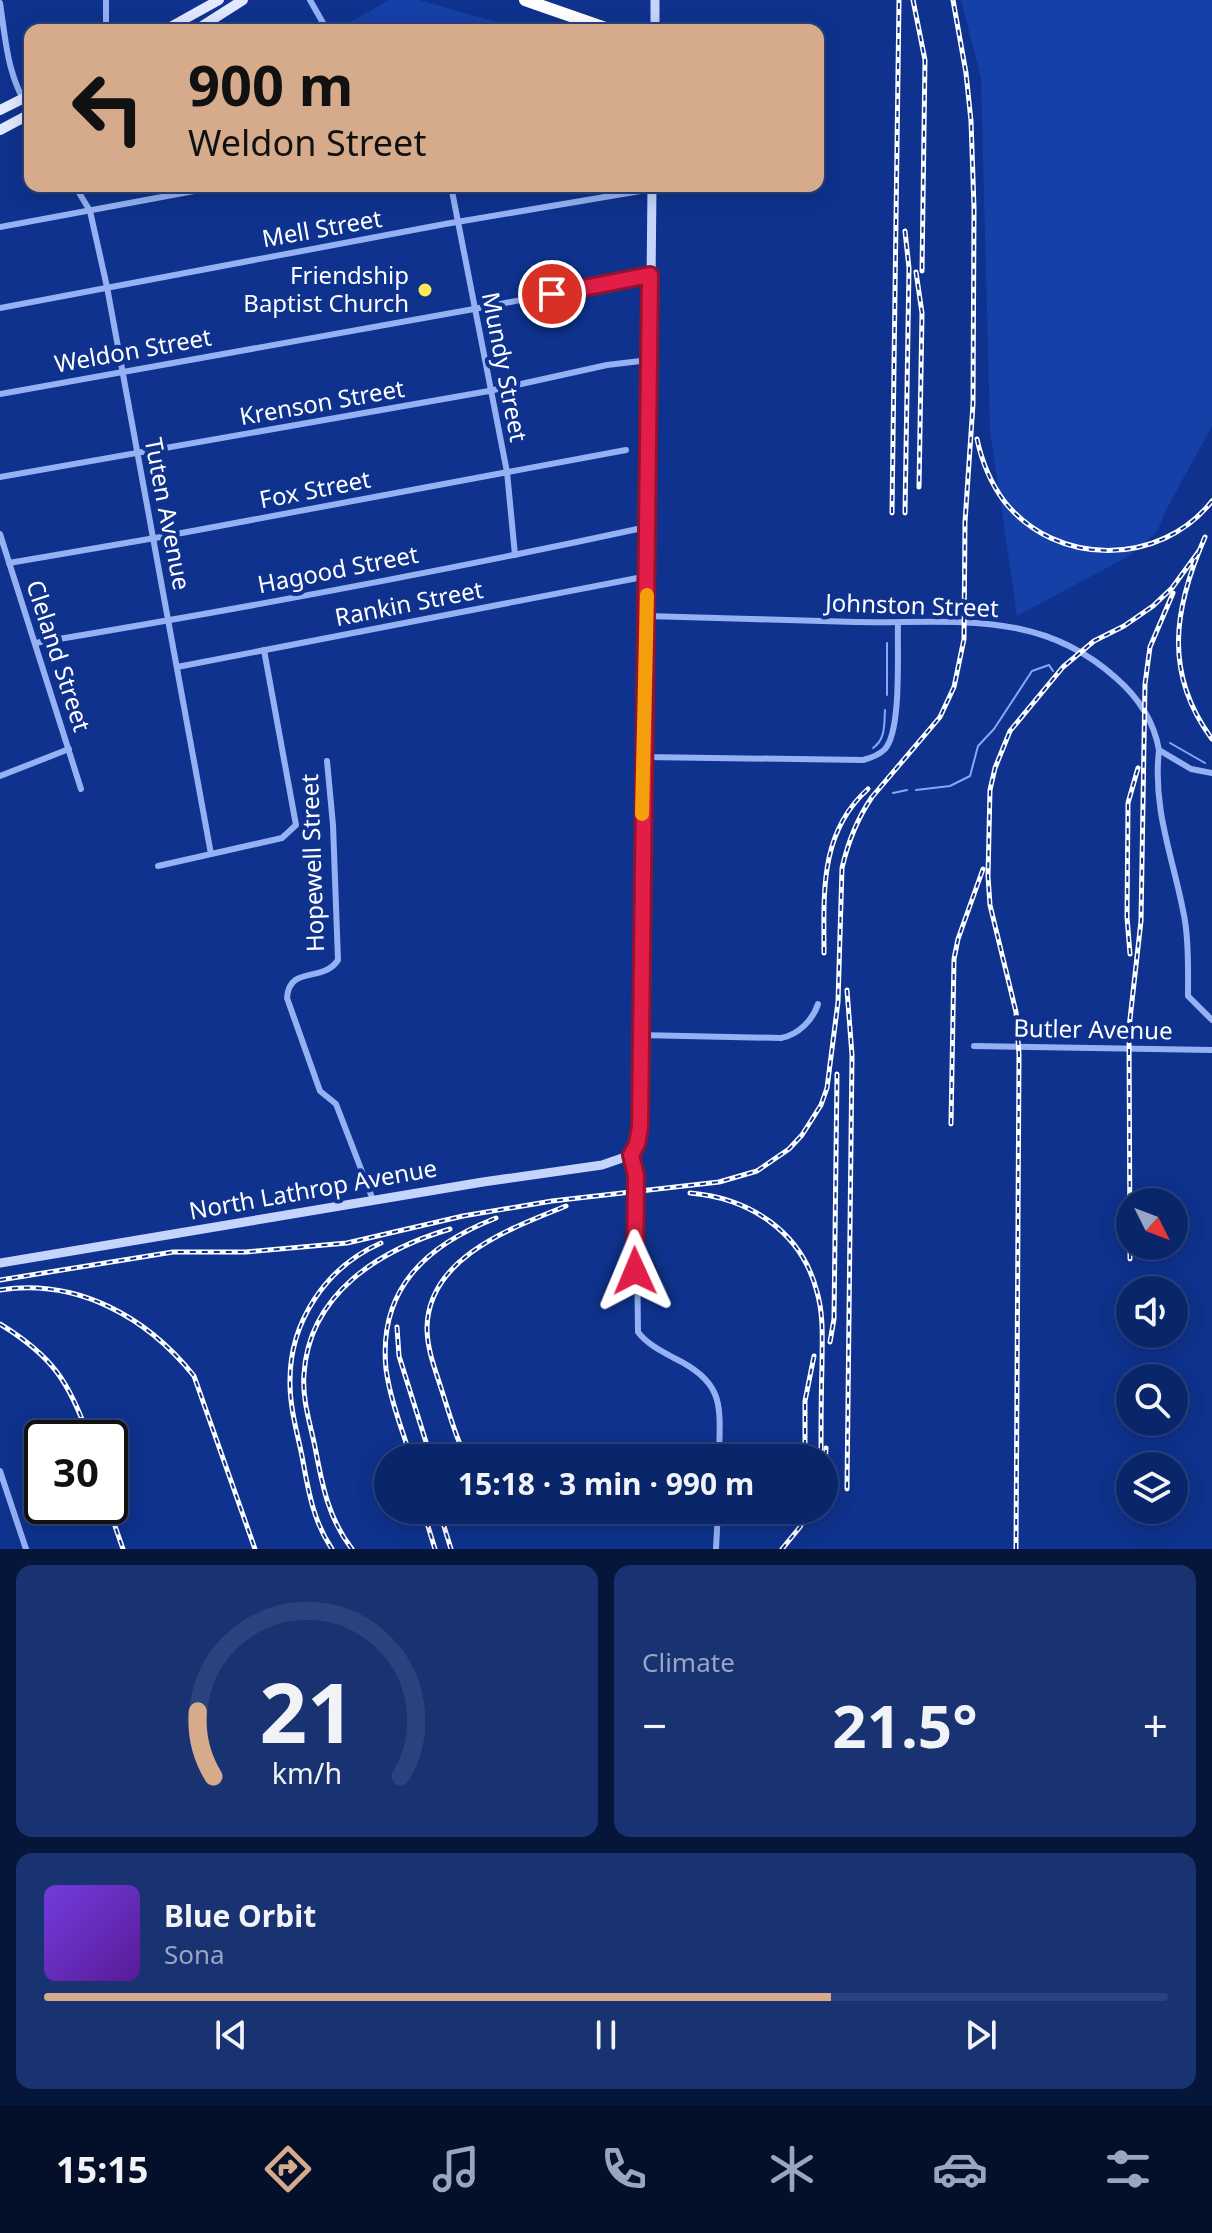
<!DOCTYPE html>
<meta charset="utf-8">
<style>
:root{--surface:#0a266a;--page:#183272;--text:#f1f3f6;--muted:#99a5c1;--line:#2a437e;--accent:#d6ab8b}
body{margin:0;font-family:"Noto Sans",sans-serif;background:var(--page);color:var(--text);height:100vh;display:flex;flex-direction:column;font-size:30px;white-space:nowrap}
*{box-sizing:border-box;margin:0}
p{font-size:26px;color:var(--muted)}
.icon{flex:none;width:44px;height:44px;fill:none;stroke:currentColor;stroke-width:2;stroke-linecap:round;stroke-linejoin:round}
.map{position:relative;height:1549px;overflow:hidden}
.panel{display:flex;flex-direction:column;gap:16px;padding:16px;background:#06153a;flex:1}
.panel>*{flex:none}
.hud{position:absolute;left:24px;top:24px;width:800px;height:168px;border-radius:16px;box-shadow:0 4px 20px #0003,0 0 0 2px var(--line);background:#d6ab8b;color:#111;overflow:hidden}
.needle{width:52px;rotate:132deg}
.tools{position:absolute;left:1116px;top:1188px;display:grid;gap:16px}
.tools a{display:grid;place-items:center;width:72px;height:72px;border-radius:50%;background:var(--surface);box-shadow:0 4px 20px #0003,0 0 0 2px var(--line);font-size:40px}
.speed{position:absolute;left:24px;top:1420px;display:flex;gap:16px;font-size:40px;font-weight:700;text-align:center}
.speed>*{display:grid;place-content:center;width:104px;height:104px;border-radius:50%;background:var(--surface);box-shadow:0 4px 20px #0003,0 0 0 2px var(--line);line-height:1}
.speed .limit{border:4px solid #111;border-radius:12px;background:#fff;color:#111}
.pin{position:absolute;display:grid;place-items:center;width:68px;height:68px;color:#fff;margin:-34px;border:4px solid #fff;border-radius:50%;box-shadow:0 2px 8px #0007}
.me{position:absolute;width:88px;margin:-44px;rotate:359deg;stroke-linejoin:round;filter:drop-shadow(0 0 6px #0008)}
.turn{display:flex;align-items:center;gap:28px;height:168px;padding:0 32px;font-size:36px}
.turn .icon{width:104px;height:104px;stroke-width:2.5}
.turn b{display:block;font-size:56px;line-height:68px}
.big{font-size:60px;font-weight:700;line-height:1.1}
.panel .tile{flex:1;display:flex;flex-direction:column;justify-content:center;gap:12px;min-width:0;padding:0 28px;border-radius:16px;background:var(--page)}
.panel .dial{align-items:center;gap:0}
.dial svg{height:208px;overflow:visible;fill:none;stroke:var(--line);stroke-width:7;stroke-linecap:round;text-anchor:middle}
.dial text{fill:var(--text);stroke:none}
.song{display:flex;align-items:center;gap:24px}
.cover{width:96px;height:96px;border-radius:12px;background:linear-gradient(135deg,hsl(260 70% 55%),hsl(270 70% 35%))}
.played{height:8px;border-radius:4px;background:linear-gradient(90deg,var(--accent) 70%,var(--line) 70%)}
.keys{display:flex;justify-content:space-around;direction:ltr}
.heat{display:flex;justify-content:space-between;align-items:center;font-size:44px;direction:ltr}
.panel .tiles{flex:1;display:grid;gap:16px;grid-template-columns:1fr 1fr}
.tile:last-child{grid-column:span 2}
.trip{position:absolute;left:374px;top:1444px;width:464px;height:80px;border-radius:40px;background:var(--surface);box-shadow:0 4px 20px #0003,0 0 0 2px var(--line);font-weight:700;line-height:80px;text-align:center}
.tabs{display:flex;height:128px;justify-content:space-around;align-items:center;background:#040f2a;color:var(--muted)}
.tabs .icon{width:56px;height:56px}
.tabs .on{color:var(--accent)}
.tabs b{font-size:36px;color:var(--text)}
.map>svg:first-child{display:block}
.green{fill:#1540a7}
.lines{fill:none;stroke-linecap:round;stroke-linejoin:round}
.stream{stroke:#85a9f7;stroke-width:2}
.street{stroke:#95b1f3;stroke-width:6}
.secondary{stroke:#c4d4fd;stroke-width:9}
.primary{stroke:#e1e8ff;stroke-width:10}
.highway{stroke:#fff;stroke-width:12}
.rail-casing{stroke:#fff;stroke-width:5}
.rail{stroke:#0e328d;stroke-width:2;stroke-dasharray:6;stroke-linecap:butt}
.route-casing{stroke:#92132f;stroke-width:20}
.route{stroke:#e11d48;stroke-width:14}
.slow{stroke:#f59e0b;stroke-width:14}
.poi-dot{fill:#ffe957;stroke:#0e328d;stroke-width:3}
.labels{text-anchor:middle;stroke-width:8;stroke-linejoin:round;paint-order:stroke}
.street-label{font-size:24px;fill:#fff;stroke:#0e328d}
.poi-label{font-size:24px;fill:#fff;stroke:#0e328d;text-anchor:end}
</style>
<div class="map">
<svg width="1212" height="1549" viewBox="0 0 1212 1549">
<rect width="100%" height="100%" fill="#0e328d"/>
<!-- green -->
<g class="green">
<polygon points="389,0 419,0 525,30 344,30 342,27"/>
<polygon points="961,0 1212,0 1212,426 1166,510 1157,532 1129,556 1017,616 990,430 981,78"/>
</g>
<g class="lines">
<!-- stream -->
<g class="stream">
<polyline points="887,643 887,695"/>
<polyline points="1170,743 1205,763"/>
<path d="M873,748C886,739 884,724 885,710"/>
<polyline points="916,790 950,786 970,776 978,746 994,729 1032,671 1049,665 1053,671"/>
<polyline points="893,793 907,790"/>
</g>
<!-- street -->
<g class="street">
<polyline points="310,0 327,30"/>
<path d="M0,3C6,42 7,76 30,111"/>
<polyline points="106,30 106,0"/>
<polyline points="75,186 90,211 107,287 211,854"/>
<polyline points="451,186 507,472 515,555"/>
<polyline points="0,227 221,186"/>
<polyline points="0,308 445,224 652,189"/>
<polyline points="0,394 474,309 650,275"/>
<polyline points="0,477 489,391 607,365 649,360"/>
<polyline points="0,534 81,789"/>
<polyline points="9,563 155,538 626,450"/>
<path d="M647,616C716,618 786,620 855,622C951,624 1039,608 1116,678C1138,697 1154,722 1159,750L1191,769L1212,773"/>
<path d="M35,643C240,609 444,571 647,527"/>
<polyline points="177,667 648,576"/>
<path d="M1159,750C1152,812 1175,862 1185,921C1189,946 1188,971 1188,996L1212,1020"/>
<path d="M644,757L863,760C871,758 879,755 885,749C902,730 897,650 898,623"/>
<path d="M327,761L333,825L338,960C323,983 289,965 287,998L320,1091L336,1104L373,1200"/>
<polyline points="0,776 69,749"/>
<polyline points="158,866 282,838 296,825 264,650"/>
<path d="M639,1035L781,1038C798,1035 813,1020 818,1004"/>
<polyline points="974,1046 1212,1050"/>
<path d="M631,1155L636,1176L638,1332C647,1344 661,1351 674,1358C726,1383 720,1406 719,1458"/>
<polyline points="0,1471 26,1549"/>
<polyline points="716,1549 718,1510"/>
</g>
<!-- secondary -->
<g class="secondary">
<polyline points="655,30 655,0"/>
<polyline points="0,1263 483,1182 602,1165 631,1155 637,1144 640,1127 642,777 648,576 652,186"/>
</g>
<!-- primary -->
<g class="primary">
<polyline points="165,30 219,0"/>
<polyline points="196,30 243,0"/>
<polyline points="0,110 30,95"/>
<polyline points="0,130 30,114"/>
</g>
<!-- highway -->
<g class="highway">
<polyline points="525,0 611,30"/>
<polyline points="652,30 655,29"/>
</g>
<!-- rail casing -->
<g class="rail-casing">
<g id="rail">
<polyline points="913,0 925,60 922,271"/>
<polyline points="905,231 909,268 905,513"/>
<polyline points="916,272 922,313 919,487"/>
<path d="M977,439C982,462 990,482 1004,501C1056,567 1160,567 1212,501"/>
<polyline points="892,513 899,0"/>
<path d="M1205,537C1174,608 1163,673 1212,739"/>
<path d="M824,953C824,893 819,833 868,789"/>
<polyline points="1130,954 1127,917 1128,803 1138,768"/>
<polyline points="847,990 852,1055 847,1489"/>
<polyline points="951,1124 954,959 958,939 983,869"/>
<path d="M690,1193C750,1198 802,1232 817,1292C824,1316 822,1341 822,1365C821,1396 821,1427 821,1458"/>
<polyline points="1130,1259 1129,1028 1141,921 1145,684 1150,647 1173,593"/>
<path d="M0,1280L173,1252H246L347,1243L463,1216L552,1201L719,1182L757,1171L789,1149L802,1135L821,1105L827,1088L838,1002L842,868C848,842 857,819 872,797L940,717L954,687L964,639L965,522L973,404L974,208L971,121L966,73L953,0"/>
<path d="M0,1290C77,1278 147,1317 194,1376L255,1549"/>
<path d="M0,1324C52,1356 69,1381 89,1438"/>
<polyline points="397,1327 399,1356 431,1458"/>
<polyline points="830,1342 834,1319 837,1074"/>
<path d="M411,1458C402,1429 390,1399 386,1369C378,1288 427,1245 496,1218"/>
<path d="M466,1458C455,1436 449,1412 441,1388C435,1369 427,1349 427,1328C428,1257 512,1228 566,1206"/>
<polyline points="805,1458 805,1401 814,1356"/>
<polyline points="824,1480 826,1448"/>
<polyline points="108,1506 123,1549"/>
<polyline points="423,1510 435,1549"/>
<polyline points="439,1510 451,1549"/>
<path d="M332,1549C313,1521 308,1489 302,1456C297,1432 290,1408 290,1383C289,1322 326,1267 381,1243"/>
<path d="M352,1549C328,1518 322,1484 315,1447C310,1423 302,1399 304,1374C309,1294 379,1250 450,1229"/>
<polyline points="782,1549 800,1527 809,1510"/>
<polyline points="1016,1549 1019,1054 1016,1012 990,905 988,876 990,790 995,768 1010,731 1063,667 1094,641 1124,626 1153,606 1172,588 1199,551"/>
</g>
</g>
<!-- rail -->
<use href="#rail" class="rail"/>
</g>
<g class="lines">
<!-- route casing -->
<g class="route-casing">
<polyline id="route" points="552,294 650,275 640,1127 637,1144 631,1155 636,1176 635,1271"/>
</g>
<!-- route -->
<use href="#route" class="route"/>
<!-- slow -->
<polyline class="slow" points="642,814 647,595"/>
</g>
<!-- markers -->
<circle class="poi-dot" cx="425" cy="290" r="8"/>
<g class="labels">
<!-- street labels -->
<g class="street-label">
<text transform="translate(322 229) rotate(-10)" y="8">Mell Street</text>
<text transform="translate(133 351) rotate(-10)" y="8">Weldon Street</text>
<text transform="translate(504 367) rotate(79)" y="8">Mundy Street</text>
<text transform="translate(322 403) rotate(-10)" y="8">Krenson Street</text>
<text transform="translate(315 490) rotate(-11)" y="8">Fox Street</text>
<text transform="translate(167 514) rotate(79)" y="8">Tuten Avenue</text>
<text transform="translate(338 570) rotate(-11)" y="8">Hagood Street</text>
<text transform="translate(409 604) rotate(-11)" y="8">Rankin Street</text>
<text transform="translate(912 606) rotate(2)" y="8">Johnston Street</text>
<text transform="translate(58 656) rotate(72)" y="8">Cleland Street</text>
<text transform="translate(313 863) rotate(-92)" y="8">Hopewell Street</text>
<text transform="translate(1093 1030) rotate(1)" y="8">Butler Avenue</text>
<text transform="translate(313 1190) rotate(-10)" y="8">North Lathrop Avenue</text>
</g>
<!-- poi labels -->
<g class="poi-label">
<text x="409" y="284">Friendship<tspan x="409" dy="28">Baptist Church</tspan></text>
</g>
</g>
</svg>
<div class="tools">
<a><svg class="needle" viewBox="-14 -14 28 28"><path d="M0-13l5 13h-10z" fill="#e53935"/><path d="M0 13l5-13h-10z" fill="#99a5c1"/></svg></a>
<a><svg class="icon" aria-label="sound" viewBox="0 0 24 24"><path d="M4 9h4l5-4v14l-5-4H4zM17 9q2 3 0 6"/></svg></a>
<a><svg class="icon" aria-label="search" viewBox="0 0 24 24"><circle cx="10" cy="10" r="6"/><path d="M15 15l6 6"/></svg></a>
<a><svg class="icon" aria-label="layers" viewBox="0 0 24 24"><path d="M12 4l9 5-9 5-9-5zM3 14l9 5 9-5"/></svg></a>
</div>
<div class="speed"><div class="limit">30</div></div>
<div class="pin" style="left:552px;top:294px;background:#d93025"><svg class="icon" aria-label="arrive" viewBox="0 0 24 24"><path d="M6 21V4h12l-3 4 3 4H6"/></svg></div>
<svg class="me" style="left:635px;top:1271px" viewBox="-20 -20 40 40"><path d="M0-17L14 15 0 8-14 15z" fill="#e11d48" stroke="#fff" stroke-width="4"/></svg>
<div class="trip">15:18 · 3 min · 990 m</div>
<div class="hud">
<div class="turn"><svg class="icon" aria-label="left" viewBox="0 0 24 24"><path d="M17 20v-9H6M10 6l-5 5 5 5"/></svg><div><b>900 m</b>Weldon Street</div></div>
</div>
</div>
<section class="panel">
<div class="tiles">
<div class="tile dial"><svg viewBox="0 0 100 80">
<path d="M14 69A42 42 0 1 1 86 69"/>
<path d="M14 69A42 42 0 0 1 8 44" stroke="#d6ab8b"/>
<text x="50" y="56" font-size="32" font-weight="700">21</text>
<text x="50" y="72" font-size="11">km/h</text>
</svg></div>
<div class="tile"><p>Climate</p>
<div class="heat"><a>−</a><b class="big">21.5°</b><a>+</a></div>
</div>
<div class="tile">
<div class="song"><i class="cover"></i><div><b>Blue Orbit</b><p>Sona</p></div></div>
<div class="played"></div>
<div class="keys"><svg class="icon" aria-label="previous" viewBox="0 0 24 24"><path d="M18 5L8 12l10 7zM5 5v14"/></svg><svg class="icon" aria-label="pause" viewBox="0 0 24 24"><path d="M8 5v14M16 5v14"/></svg><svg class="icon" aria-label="next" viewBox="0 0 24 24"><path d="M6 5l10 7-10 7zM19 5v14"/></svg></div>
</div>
</div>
</section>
<nav class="tabs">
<b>15:15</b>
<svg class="icon on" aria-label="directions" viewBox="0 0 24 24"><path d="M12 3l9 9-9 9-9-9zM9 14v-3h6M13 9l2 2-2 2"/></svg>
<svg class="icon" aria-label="music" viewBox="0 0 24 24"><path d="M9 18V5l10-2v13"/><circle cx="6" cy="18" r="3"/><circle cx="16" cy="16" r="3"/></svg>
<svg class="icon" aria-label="phone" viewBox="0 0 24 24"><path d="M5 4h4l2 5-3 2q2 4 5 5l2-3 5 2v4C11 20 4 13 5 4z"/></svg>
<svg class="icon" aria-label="climate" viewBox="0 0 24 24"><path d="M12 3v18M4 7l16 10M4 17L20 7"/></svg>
<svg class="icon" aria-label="car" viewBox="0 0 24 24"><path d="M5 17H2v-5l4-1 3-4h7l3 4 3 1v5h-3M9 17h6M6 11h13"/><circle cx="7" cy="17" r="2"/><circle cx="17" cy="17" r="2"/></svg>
<svg class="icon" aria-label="filters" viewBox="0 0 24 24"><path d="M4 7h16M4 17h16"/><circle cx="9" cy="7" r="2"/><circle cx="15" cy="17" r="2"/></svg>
</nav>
